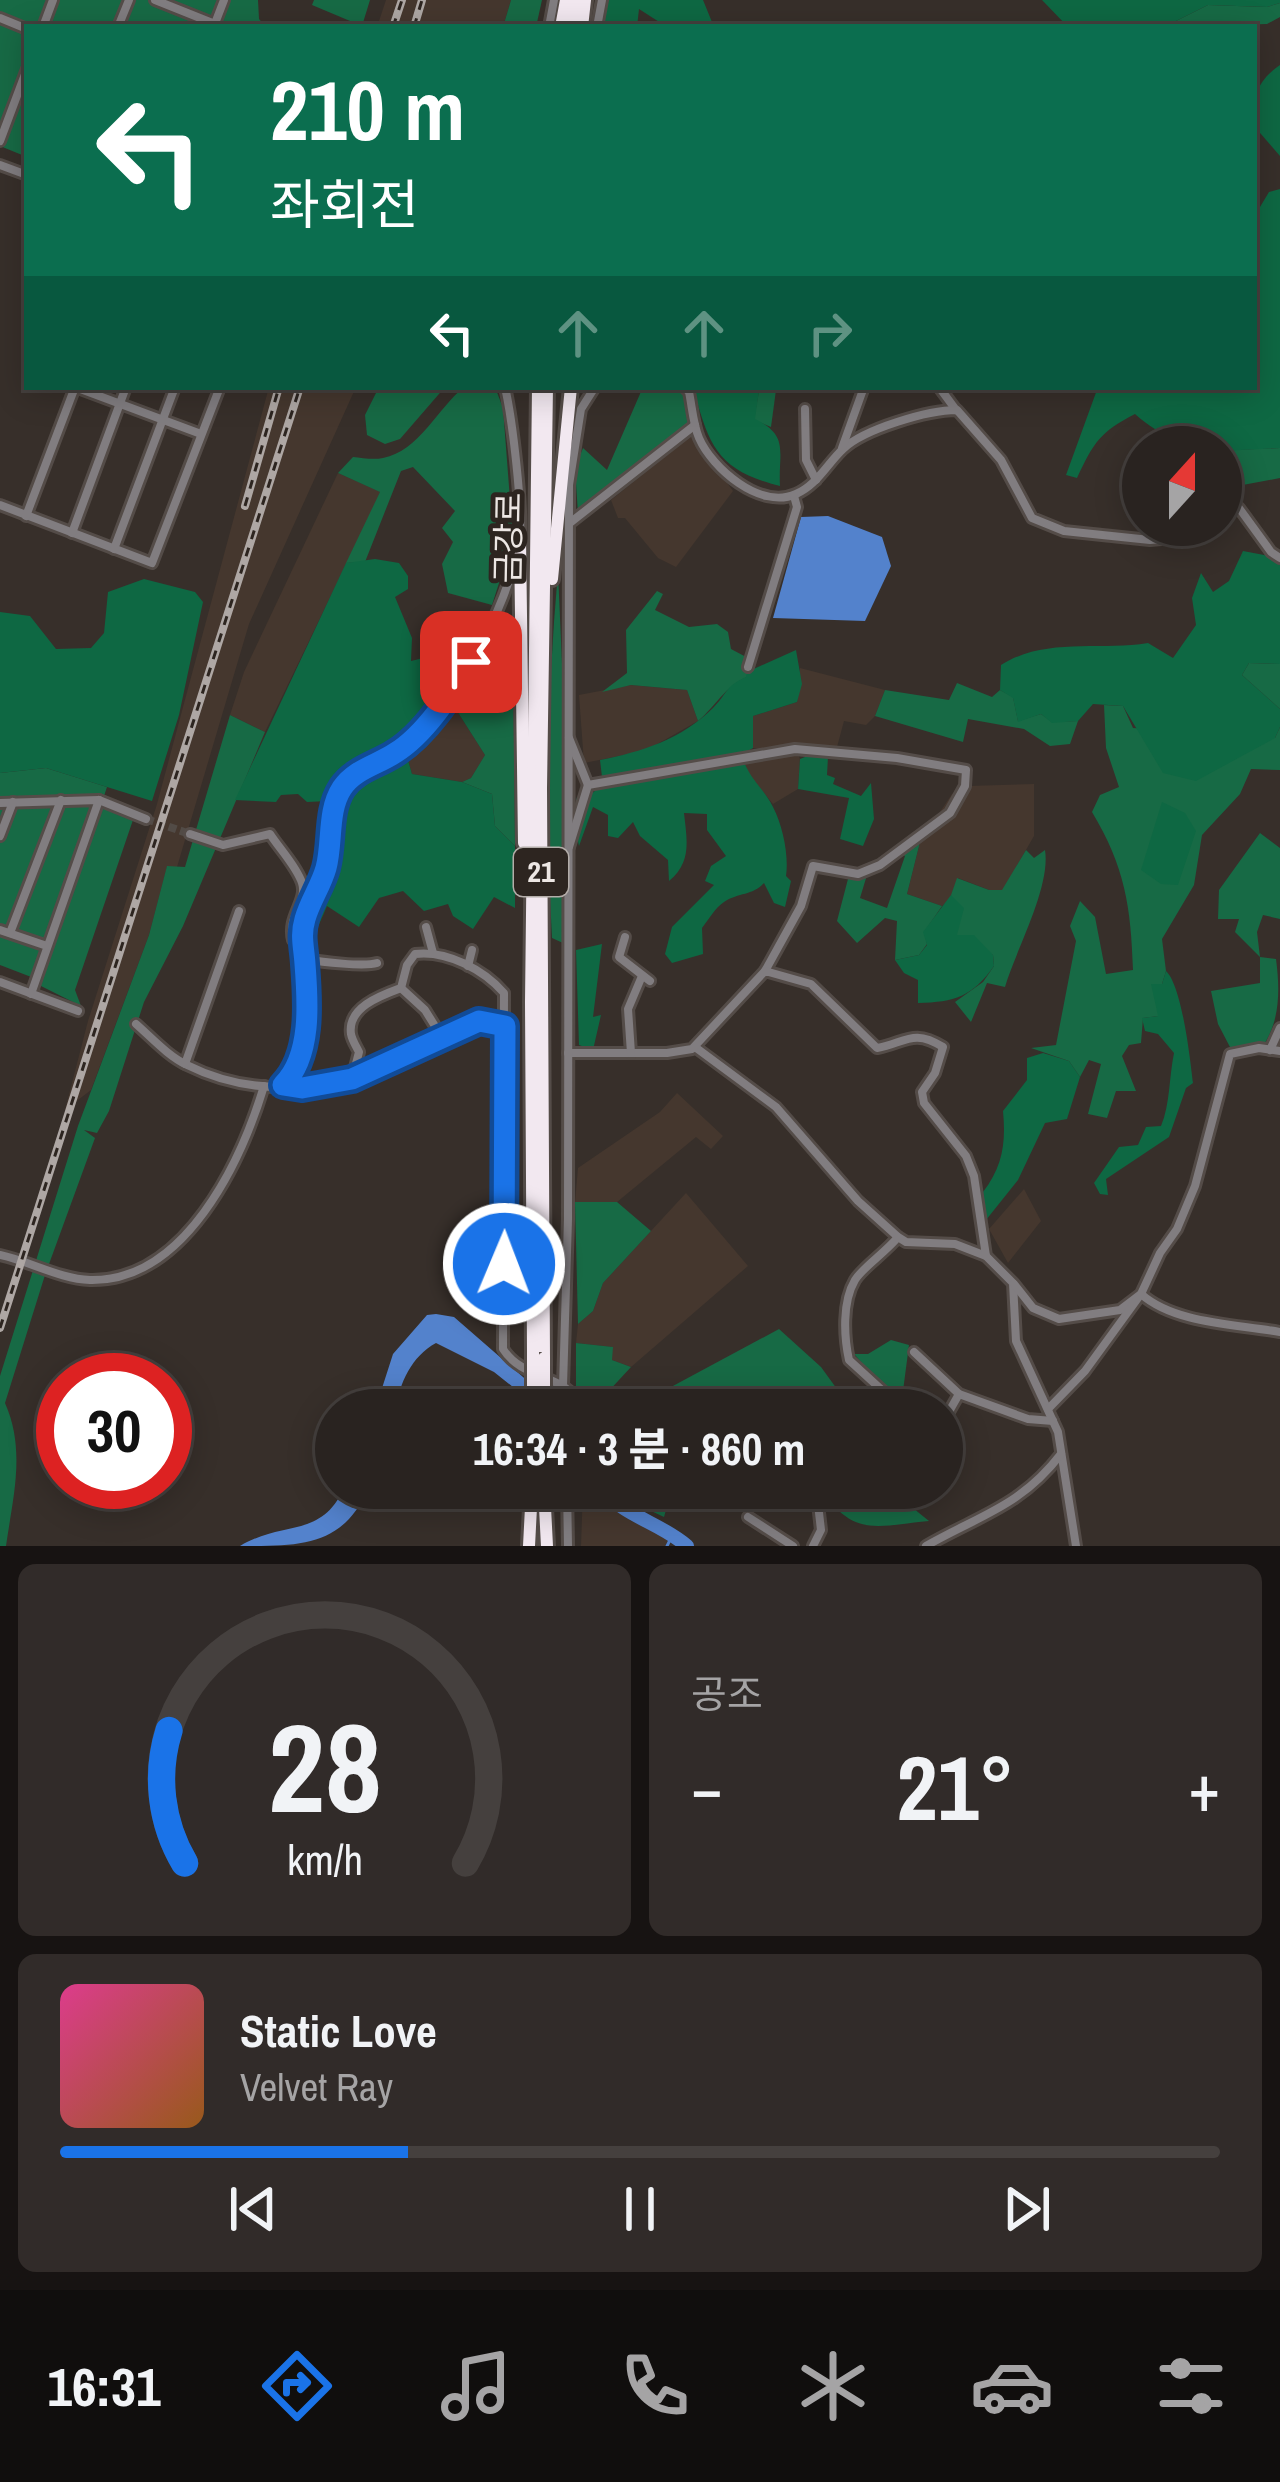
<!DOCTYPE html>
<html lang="ko">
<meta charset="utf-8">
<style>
:root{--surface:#292320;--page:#312b29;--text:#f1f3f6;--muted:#a5a4a5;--line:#45403e;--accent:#1a73e8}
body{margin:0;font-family:"Archivo Narrow","Noto Sans KR",sans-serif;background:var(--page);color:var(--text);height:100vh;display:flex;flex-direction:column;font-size:45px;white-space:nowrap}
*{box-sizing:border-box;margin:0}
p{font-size:39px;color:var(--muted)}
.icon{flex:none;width:66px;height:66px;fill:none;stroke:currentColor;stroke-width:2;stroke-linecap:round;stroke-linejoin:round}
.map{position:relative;height:1546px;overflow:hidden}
.side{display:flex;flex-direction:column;gap:18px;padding:18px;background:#171312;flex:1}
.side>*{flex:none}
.banner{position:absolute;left:24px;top:24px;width:1233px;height:366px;border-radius:0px;box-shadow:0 6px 30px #0003,0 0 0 3px var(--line);background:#0b6e4f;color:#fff;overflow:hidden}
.needle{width:78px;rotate:21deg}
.tools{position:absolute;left:1122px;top:426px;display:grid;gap:24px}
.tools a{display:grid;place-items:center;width:120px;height:120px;border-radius:50%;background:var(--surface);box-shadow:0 6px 30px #0003,0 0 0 3px var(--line);font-size:60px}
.speed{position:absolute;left:36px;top:1353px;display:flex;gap:24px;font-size:60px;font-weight:700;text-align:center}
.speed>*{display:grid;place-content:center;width:156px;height:156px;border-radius:50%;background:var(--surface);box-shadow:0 6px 30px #0003,0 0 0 3px var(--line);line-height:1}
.speed .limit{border:18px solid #d22;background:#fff;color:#111}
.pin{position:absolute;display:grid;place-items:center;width:102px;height:102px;color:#fff;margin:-51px;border-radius:24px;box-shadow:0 6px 18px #0006}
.me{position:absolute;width:132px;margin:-66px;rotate:1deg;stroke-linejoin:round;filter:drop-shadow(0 0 9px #0008)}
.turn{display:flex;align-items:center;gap:42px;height:252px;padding:0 48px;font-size:54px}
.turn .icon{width:156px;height:156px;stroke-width:2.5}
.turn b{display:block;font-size:84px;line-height:102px}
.lanes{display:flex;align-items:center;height:114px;padding:0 48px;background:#0003;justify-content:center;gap:60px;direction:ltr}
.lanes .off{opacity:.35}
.big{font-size:90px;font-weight:700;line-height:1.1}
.side .widget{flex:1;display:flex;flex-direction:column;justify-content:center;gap:18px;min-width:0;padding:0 42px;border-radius:18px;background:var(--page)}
.side .dial{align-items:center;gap:0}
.dial svg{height:312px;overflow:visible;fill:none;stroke:var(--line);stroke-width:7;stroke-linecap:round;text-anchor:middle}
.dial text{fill:var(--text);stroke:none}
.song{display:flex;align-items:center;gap:36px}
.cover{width:144px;height:144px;border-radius:18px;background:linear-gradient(135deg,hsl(330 70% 55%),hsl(30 70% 35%))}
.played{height:12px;border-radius:6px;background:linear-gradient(90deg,var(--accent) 30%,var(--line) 30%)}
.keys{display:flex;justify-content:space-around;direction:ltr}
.heat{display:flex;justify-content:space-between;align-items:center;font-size:66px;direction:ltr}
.side .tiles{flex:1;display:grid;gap:18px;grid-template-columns:1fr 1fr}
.widget:last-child{grid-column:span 2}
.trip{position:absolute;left:315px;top:1389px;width:648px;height:120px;border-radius:60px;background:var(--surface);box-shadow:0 6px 30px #0003,0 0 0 3px var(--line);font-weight:700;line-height:120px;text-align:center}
.dock{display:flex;height:192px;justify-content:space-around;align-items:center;background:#100e0d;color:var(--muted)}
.dock .icon{width:84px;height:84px}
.dock .current{color:var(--accent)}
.dock b{font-size:54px;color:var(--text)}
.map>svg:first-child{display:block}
.built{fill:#45372e}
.green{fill:#176a45}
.forest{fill:#0e6843}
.water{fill:#5382cc}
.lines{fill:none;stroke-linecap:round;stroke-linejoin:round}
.stream{stroke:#5382cc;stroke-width:3}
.river{stroke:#5382cc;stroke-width:14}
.minor-tunnel{stroke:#524b46;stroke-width:8;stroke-dasharray:8 4;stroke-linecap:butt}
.minor-casing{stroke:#544c48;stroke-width:14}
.highway-casing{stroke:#544c48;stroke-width:18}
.minor{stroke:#817d80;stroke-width:8}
.highway{stroke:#f2e8f0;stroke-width:12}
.rail-casing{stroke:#aea7a4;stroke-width:8}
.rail{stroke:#2d2520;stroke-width:3;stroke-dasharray:9;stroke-linecap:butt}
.highway-bridge-casing{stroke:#544c48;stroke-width:18;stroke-linecap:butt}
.highway-bridge{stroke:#f2e8f0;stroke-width:12}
.route-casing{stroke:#114b97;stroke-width:30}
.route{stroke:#1a73e8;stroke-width:21}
.labels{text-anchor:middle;stroke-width:10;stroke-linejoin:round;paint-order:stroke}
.shield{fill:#2d2520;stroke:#b3ada9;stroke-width:3}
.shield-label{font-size:30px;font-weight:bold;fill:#ede7e4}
.street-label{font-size:33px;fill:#ede7e4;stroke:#2d2520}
</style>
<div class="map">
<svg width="1280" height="1546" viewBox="0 0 1280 1546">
<rect width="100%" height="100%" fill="#372f2a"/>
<!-- built -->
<g class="built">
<polygon points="386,0 511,0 503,27 377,27"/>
<polygon points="269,387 356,387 249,624 177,867 167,867 149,935 91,1090 65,1110 88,1021 157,804"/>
<polygon points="692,435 733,491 676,567 658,558 625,518 618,518 611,500"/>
<polygon points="338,473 381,492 265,732 230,715 244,672"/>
<polygon points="800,668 885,690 875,716 866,725 844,721 837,747 795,748 800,759 798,789 773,804 748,774 741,755 766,749 753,748 753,716 797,702"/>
<polygon points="631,685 687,690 698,721 645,751 584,763 579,695"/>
<polygon points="457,711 485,755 471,778 462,782 412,774 406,753 438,716"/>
<polygon points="1034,784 1034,836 1003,890 989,890 958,878 949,901 942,906 907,894 920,842 952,794 968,786"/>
<polygon points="677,1093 723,1136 711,1149 696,1137 617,1202 575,1202 578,1168 660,1112"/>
<polygon points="1024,1189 1041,1221 1008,1263 989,1229"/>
<polygon points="686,1193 748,1266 631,1367 612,1360 612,1347 576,1343 578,1324 593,1311 603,1283"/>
<polygon points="583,1488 592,1488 631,1521 670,1537 665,1546 581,1546"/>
</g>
<!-- green -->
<g class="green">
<polygon points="0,0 258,0 259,19 266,27 27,27 27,157 0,146"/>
<polygon points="314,0 370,0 362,26 312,5"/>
<polygon points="511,0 542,0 536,27 503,27"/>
<polygon points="1280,3 1280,17 1267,24 1164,27 1208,5 1267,7"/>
<polygon points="379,387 445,387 400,439 385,444 367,435 365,415"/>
<path d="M464,387H495L503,408L513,539L492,605L448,593L442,564L453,542L442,528L455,511L413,467L401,471L365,562L346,563L380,492L338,473L353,457C362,458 374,460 383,458C419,451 438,408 464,387Z"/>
<polygon points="643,387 682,389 690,426 578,514 575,468 583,448 607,470"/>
<polygon points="776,390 771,427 754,420 759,391"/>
<polygon points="1280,448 1280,478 1232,487 1233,450"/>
<path d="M558,572L562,664L563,943L552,938C545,815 547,694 558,572Z"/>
<path d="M657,591L663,594L655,610L689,627L717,624L728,632L731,649L748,658L747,677C724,687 717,705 698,721L687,690L631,685L602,692L627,673L626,630Z"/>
<polygon points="498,633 513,639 515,846 495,826 492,794 462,782 471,778 485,755 457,711 438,716"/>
<polygon points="1249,663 1280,664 1280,709 1242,675"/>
<polygon points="957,683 992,697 1000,690 1013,697 1018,721 1041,714 1052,722 1078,721 1070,744 1050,746 1024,729 968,719 963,742 875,716 885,690 949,700"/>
<path d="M1104,705L1123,706L1133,728L1275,738L1280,727V770L1251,769L1240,794L1202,835L1194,885L1162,939L1166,971L1162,984H1152L1159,1016L1143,1018L1141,1043L1129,1045L1122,1056L1136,1091H1116L1107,1118L1088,1114L1101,1064L1089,1060L1080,1077L1069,1061L1031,1048L1056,1045L1076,941L1070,926L1080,901L1095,917L1106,974L1133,970C1131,907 1125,867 1092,812L1100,795L1119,787L1106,748Z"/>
<path d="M230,715L265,732L183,926L144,1002L109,1111L97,1133L84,1130L95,1138L45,1275L5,1403C26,1450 13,1497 6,1546H0V1376L78,1126L149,935L167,866L185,867Z"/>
<polygon points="46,768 107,787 100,808 134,817 75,990 81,1006 41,986 39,980 0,965 0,773"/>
<path d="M1260,833L1280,848V919L1263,915L1257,932L1260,957L1276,959C1280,989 1280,1018 1265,1043L1231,1049L1218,1024L1211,991L1260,983V957L1235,932L1239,919H1218L1219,890Z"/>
<polygon points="920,842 907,894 942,906 924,932 927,944 919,955 895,960 897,921 885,918 857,943 837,921 848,879 867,875 860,898 887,908 905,856 897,852"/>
<path d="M1026,850L1034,858L1045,850C1051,887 1016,950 1005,987L987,983L971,1022L955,1002L983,982L994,966L993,955L957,936L951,895L957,878L989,890H1002Z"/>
<polygon points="575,1202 617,1202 651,1231 603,1283 593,1311 578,1324"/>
<polygon points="779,1329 821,1367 850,1407 837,1410 683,1410 658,1394"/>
<polygon points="891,1340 909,1345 903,1391 887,1391 854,1354 868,1354"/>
<polygon points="576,1343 613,1347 612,1360 631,1367 606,1394 620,1410 576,1410"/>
<polygon points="611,1488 652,1488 670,1496 664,1517 619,1496"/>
<path d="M820,1488H888L929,1521C875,1526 854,1538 820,1488Z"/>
</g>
<!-- forest -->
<g class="forest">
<polygon points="606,0 703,0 714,27 667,27 639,9 637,27 602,27"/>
<polygon points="1042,0 1280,0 1280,3 1267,7 1208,5 1164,27 1068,27"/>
<path d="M1280,65V156L1254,126C1254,96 1255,83 1280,65Z"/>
<path d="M1280,189V448L1221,451V447C1186,447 1161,437 1135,414C1100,432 1094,442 1077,478L1066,475L1098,387H1254V217L1269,192Z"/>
<path d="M697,387H776L759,391L755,419C790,436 778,452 780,486C721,471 710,450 695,394Z"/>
<path d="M1243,551L1274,557L1280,563V664L1249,663L1242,675L1280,709V727L1275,738L1196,781L1163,773L1123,706L1093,704L1078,721L1052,723L1041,714L1018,722L1013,698L1000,690L1001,665C1045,637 1099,651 1148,643L1173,658L1196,625L1192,598L1201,573L1213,592L1229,581Z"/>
<polygon points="375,559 399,563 408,576 408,589 395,597 412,638 411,661 464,648 438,716 406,753 412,774 462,782 492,794 495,826 515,846 515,908 494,897 473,929 453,916 448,904 424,911 403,891 379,898 359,927 327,906 314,936 315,908 333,869 341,806 328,801 307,802 298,794 281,795 276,802 235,800 346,563"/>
<polygon points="144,579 195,592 203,602 179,715 152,801 46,768 0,773 0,612 30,616 56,649 91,648 104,633 108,592"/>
<path d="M796,650L802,684L797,702L753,716V748L741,755C751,782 763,787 773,807C783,826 789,856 786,876L791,881L785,907L774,903L764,883C752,896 739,892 724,902C715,908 709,919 702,928L703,954L672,963L665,954L672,927L714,885L705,881L711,866L726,856L707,830V814L684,813C687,840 692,862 669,881L668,860L640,836L633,822L618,838L608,836V815L593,807L579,846L573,816L577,797L594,792L602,777L600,760C641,752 682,739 713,708C728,693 724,687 746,677L747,672Z"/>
<polygon points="810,755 828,757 827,775 835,778 833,784 861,796 871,783 874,819 863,846 840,839 849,798 798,789 800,759"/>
<polygon points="1162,802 1185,813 1196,831 1178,885 1161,884 1141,870"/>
<path d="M951,895L964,908L957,935H974L993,955L994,966C972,997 955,1002 918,1003V980L904,973L895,960L919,955L927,945L923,932Z"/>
<polygon points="602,944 593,1017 601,1015 593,1050 579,1045 576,950"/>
<path d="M1166,971C1182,986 1190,1058 1193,1083L1186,1088L1169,1137L1106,1179L1108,1195L1100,1194L1094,1183L1119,1147L1138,1145L1146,1127L1161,1126C1170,1105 1169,1077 1174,1053L1158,1034L1145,1031L1142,1018L1158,1016L1151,984H1162Z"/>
<path d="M1043,1053L1069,1061L1080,1077L1067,1119L1045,1123L1018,1180L986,1220L983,1192C1003,1166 1006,1142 1003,1111L1027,1080V1058Z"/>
</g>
<!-- water -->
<g class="water">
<polygon points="828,516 882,537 891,566 865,621 773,618 801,517"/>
<path d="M436,1314L454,1317L561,1410H542L494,1372L436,1343C412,1356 399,1383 396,1410H375L393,1354L427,1315Z"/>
<path d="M344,1488H369C342,1546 304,1546 240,1546C283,1520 321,1539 344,1488Z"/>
</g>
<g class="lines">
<!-- stream -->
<polyline class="stream" points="667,1546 673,1534"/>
<!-- river -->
<path class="river" d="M601,1488C625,1517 659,1522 687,1546"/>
<!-- minor-tunnel -->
<polyline class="minor-tunnel" points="146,819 190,834"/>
<!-- minor casing -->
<g class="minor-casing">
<g id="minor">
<polyline points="155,0 215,24"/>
<polyline points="0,18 27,29"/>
<polyline points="214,26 224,0"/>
<polyline points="43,27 53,0"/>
<polyline points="118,27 129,0"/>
<polyline points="549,27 554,0"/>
<polyline points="597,27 602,0"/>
<polyline points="0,141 27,69"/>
<polyline points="0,165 27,175"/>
<polyline points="75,387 201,434"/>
<path d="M684,387L689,392C692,406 693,424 699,438C712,468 760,510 796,494C817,485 827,464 843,449C864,429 928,410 957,410L1001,460L1032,518L1064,531L1150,540L1161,539L1175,525"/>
<polyline points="939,387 956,410"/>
<polyline points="805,409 806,460 816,480"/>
<polyline points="842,448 864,387"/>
<polyline points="0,505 152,563 220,387"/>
<polyline points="1221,505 1239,508 1271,552 1280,558"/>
<polyline points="26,516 75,387"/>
<polyline points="571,522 695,425"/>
<polyline points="72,533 126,387"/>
<polyline points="114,549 175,387"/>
<polyline points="748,667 797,507 794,496"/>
<polyline points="569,738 588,785 795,749 897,758 966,770 965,786 950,813 880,865 858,874 813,866 801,906 765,971"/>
<polyline points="99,800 146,819"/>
<polyline points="0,803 99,800 31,994"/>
<path d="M190,834L223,845L270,834C279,848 297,867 302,883C308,901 287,916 293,940L300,945"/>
<polyline points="0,836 13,802"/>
<polyline points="569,847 588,785"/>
<polyline points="426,927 433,953"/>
<polyline points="0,930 47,946"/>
<polyline points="10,933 61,800"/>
<polyline points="625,937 619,957 650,981"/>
<path d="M305,959C322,962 364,967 377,963"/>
<polyline points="468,966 472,950"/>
<polyline points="0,982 78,1011"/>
<polyline points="401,988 425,1010 443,1039"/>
<path d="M136,1024C152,1038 168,1056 187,1065C269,1106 360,1085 437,1043C460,1030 478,1015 505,1026"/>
<polyline points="695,1047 776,1107 858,1201 898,1237 906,1242 955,1244 986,1256"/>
<polyline points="1270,1050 1280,1028"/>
<path d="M568,1053H667L692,1049L765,971L811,984L877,1048C905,1043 913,1028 943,1047L935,1073L922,1092L924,1103L966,1156L974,1176L986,1256L1013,1283L1016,1341L1058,1432L1076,1546"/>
<polyline points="631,1053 628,1009 642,976"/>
<polyline points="185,1064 239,911"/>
<path d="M352,1079L359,1052C356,1046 352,1040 351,1034C347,1007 382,995 401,988L407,965L415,954C447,950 484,970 504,993L503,1349C516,1370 540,1374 561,1385C567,1388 571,1394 577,1397C589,1403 601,1401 614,1410"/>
<path d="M283,1085C312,1056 308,1002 305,963C304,953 300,947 302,936C306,911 320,891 326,867C331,850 330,831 333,813C340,775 368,771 396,753C450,716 509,606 519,542C524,513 512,418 505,387"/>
<path d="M0,1255C29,1261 60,1279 90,1280C185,1282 241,1162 264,1086"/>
<polyline points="1014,1284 1033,1308 1059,1319 1120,1310 1141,1294 1160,1253 1177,1229 1195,1186 1230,1054 1259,1048 1280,1051"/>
<polyline points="914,1352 959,1394 1028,1419 1053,1421"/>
<path d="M1048,1409L1085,1371L1141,1294C1175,1324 1236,1324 1280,1332"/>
<polyline points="568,1410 563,1386 568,1219 569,485 581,409 595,387"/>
<path d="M860,1410L884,1392L849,1360C844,1337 842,1302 855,1280C863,1267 886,1252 898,1237"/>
<polyline points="942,1424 959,1394"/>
<polyline points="567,1488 568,1546"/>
<polyline points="748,1517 793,1546"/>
<polyline points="813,1546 821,1530 818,1504"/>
<path d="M926,1546C980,1515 1020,1507 1061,1454"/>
</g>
</g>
<!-- highway casing -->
<g class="highway-casing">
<g id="highway">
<polyline points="561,27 566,0"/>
<polyline points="571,27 575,0"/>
<polyline points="582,27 585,0"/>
<polyline points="520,539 524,843"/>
<polyline points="552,579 571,387"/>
<polyline points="533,1352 531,1002 538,387"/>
<polyline points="544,1358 541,788 547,387"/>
<polyline points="544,1488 547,1546"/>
<polyline points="529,1546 532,1488"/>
</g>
</g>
<!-- minor -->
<use href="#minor" class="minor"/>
<!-- highway -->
<use href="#highway" class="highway"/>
<!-- rail casing -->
<g class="rail-casing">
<g id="rail">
<polyline points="393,27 402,0"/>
<polyline points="414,27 422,0"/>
<polyline points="245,506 279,387"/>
<polyline points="0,1328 300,387"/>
</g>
</g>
<!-- rail -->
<use href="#rail" class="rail"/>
<!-- highway-bridge casing -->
<g class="highway-bridge-casing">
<g id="highway-bridge">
<polyline points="533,1352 533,1410"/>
<polyline points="544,1358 544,1410"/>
</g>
</g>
<!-- highway-bridge -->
<use href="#highway-bridge" class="highway-bridge"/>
</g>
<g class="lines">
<!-- route casing -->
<g class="route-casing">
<path id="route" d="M471,662C452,692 426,734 395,753C377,765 355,769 342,788C327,811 333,842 326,868C321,886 310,901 305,919C300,936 304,947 305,964C308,1002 312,1056 283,1085L302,1088L352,1079L479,1021L505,1026L504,1264"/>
</g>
<!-- route -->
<use href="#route" class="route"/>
</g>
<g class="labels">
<!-- shield labels -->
<rect class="shield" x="514" y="848" width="54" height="48" rx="9"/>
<g class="shield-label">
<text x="541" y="882">21</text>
</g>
<!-- street labels -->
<g class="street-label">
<text transform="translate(508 538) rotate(-89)" y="12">금강로</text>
</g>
</g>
</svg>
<div class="tools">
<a><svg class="needle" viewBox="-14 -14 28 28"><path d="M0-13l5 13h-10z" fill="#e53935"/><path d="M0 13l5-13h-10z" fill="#a5a4a5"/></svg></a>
</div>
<div class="speed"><div class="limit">30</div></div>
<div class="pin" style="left:471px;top:662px;background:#d93025"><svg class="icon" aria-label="arrive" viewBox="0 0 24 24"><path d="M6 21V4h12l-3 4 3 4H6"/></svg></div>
<svg class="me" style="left:504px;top:1264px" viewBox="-20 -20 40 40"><circle r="17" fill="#1a73e8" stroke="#fff" stroke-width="3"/><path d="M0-11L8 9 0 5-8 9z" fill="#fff"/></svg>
<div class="trip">16:34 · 3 분 · 860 m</div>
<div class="banner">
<div class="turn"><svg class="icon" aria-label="left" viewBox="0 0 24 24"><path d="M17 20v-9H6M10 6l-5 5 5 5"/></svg><div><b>210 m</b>좌회전</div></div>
<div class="lanes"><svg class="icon" aria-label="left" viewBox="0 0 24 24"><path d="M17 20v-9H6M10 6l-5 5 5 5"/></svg><svg class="icon off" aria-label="ahead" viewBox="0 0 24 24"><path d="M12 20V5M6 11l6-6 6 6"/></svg><svg class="icon off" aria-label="ahead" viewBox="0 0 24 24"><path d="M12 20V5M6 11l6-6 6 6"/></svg><svg class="icon off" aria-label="right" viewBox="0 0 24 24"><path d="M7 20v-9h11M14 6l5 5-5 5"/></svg></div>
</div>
</div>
<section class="side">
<div class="tiles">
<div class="widget dial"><svg viewBox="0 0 100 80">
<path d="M14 69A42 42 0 1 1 86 69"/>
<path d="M14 69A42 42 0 0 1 10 35" stroke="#1a73e8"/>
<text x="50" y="56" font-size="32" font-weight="700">28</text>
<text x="50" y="72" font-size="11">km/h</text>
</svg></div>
<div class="widget"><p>공조</p>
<div class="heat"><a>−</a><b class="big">21°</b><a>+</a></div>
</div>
<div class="widget">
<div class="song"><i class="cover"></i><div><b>Static Love</b><p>Velvet Ray</p></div></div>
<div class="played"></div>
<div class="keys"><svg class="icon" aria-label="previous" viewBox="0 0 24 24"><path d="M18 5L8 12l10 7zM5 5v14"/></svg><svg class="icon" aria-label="pause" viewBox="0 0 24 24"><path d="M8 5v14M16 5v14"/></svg><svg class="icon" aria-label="next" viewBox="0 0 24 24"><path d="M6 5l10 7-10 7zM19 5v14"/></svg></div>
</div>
</div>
</section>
<nav class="dock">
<b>16:31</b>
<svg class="icon current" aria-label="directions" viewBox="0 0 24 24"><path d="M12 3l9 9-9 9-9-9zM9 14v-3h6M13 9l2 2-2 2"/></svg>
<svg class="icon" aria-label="music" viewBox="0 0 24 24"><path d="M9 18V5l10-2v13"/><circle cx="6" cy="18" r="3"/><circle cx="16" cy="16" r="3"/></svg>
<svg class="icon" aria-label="phone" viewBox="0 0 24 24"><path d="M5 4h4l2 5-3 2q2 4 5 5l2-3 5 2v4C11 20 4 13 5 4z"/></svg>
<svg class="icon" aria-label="climate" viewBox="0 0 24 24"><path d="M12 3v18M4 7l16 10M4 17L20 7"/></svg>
<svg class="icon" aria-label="car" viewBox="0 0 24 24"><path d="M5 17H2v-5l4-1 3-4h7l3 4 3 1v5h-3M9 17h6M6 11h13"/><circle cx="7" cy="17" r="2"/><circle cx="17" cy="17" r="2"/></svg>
<svg class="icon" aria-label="filters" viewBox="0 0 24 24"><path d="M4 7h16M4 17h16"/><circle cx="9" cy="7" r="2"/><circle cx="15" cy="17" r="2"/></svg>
</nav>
